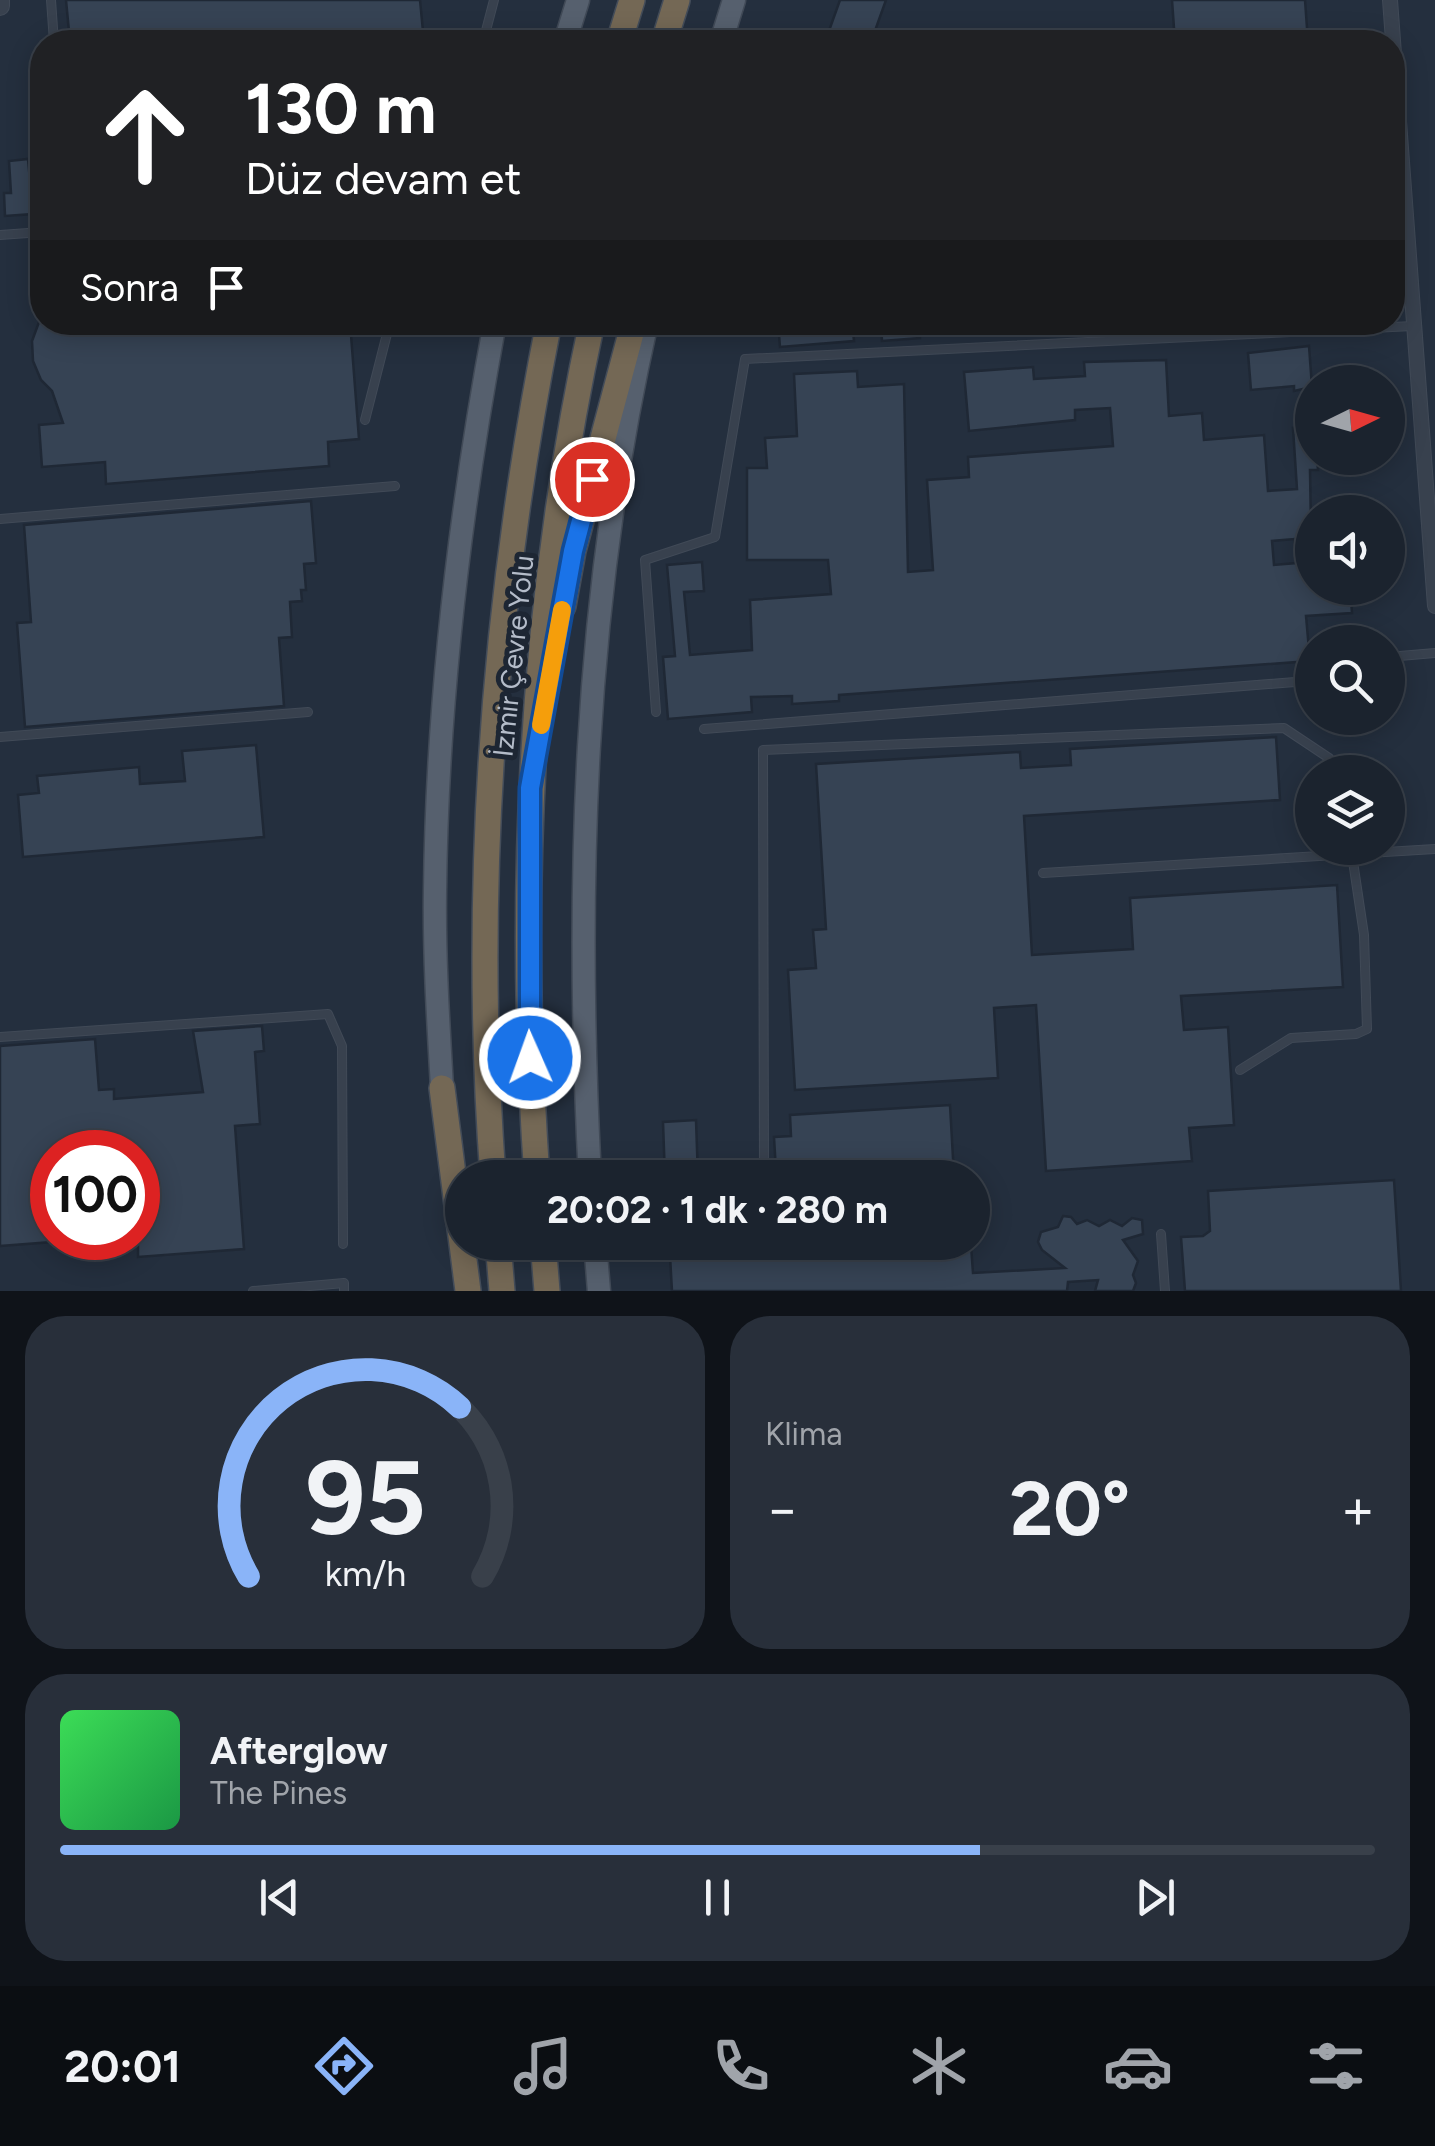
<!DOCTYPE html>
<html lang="tr">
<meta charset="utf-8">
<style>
:root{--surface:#1b232e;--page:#282f3a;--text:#f1f3f6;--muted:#a0a4aa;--line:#39404a;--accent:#8ab4f8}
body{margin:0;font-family:Figtree,sans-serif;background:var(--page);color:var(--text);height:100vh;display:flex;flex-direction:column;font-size:38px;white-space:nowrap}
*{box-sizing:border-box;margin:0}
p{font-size:32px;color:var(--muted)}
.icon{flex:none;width:55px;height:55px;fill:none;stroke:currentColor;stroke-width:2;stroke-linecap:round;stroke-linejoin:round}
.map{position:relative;height:1291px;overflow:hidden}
.drawer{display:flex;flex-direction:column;gap:25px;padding:25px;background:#0f1319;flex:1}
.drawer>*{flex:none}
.top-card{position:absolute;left:30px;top:30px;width:1375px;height:305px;border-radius:40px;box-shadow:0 5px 25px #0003,0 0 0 2px var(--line);background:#202124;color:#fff;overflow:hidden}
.needle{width:65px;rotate:85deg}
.tools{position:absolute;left:1295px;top:365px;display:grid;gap:20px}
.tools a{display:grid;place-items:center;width:110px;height:110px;border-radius:50%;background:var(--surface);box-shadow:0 5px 25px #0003,0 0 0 2px var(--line);font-size:50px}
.speed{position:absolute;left:30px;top:1130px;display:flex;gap:20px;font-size:50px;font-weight:700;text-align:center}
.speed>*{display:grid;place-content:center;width:130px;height:130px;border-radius:50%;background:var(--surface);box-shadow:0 5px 25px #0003,0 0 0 2px var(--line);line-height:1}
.speed .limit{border:15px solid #d22;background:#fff;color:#111}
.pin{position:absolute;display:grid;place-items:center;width:85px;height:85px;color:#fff;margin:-42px;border:5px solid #fff;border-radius:50%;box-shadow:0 2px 10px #0007}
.me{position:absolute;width:110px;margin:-55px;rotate:358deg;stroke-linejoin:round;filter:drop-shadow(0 0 8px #0008)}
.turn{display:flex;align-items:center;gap:35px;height:210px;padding:0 50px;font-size:45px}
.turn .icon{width:130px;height:130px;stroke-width:2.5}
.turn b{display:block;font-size:70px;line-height:85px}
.then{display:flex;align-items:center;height:95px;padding:0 50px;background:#0003;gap:20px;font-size:38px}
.big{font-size:75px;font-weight:700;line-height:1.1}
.drawer .widget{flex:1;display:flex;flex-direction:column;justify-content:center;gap:15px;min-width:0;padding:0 35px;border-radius:40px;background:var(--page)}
.drawer .dial{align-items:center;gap:0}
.dial svg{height:260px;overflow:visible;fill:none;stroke:var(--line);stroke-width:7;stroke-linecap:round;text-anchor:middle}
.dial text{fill:var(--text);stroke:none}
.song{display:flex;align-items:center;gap:30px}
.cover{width:120px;height:120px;border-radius:15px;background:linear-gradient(135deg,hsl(130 70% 55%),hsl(140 70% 35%))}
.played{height:10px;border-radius:5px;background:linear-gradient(90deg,var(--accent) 70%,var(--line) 70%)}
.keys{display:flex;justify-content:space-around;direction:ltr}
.heat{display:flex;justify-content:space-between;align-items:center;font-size:55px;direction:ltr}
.drawer .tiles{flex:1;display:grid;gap:25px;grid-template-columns:1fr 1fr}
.widget:last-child{grid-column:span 2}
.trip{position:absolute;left:445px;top:1160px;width:545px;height:100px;border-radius:50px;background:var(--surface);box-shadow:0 5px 25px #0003,0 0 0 2px var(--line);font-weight:700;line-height:100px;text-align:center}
.menu{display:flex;height:160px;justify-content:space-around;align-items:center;background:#0b0e12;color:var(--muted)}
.menu .icon{width:70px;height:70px}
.menu .current{color:var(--accent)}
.menu b{font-size:45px;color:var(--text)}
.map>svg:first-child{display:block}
.building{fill:#364354;stroke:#1f2835;stroke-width:2.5;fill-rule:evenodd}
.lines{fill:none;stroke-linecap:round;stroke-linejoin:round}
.service-casing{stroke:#414a57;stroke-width:10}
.minor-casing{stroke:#414a57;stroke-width:16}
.tertiary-casing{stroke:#414a57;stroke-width:20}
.primary-casing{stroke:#414a57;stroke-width:25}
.motorway-casing{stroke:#434c59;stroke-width:28}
.service{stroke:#38414e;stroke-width:8}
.minor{stroke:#38414e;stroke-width:14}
.tertiary{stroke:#38414e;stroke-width:18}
.primary{stroke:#56606e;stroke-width:22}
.motorway{stroke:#746855;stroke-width:25}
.route-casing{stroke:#114b97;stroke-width:25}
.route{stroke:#1a73e8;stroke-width:18}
.slow{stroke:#f59e0b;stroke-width:18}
.labels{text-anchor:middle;stroke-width:10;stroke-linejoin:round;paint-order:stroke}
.street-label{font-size:28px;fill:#b4bcc9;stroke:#1d2633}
</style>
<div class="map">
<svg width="1435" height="1291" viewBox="0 0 1435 1291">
<rect width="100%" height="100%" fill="#242f3e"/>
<!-- building -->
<g class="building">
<polygon points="66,0 420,0 424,42 70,42"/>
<polygon points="840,0 886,0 871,42 826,39"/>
<polygon points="1172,0 1305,0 1308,42 1175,42"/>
<polygon points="28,159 33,214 5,216 4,193 11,193 9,161"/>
<polygon points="39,322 350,322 359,439 328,442 329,466 106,484 105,462 42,467 39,425 63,423 52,391 41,380 33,361 32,341"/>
<polygon points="778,322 852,322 854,341 780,347"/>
<polygon points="881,322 920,322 920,338 882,341"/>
<polygon points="1309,346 1312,387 1294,391 1294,386 1251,390 1248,353"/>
<path d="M1166,360L1169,416L1202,413L1204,440L1264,435L1268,491L1297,489L1293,428L1312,427V458H1317L1318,470H1310L1312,588H1350L1352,613L1306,616L1310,661L839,695V701L792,704V696L751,697L752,712L668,719L663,657L675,656L667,565L702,562L704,591L684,592L690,655L752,650L750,600L831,594L828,560H747V468H767L765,438L797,436L794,374L857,371L858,387L904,384L908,572L933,570L927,480L969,477L968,457L1113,446L1110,408L1075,410V420L969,431L964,372L1033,367L1034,379L1085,376L1084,362ZM1294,539L1296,563L1274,565L1272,541Z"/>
<polygon points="311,501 316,563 304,564 306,590 301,590 302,601 290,602 292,637 279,638 284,706 25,727 17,623 31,622 24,525"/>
<polygon points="1276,737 1280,800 1024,816 1032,955 1133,949 1130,898 1337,885 1343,987 1181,996 1184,1030 1228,1027 1234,1125 1189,1128 1192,1161 1046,1171 1036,1005 994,1008 998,1078 795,1090 788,970 816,968 813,930 826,929 816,764 1020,752 1021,768 1071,765 1070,749"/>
<polygon points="256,745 264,837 23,857 18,795 39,793 37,776 139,767 140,784 185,781 182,751"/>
<polygon points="262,1026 264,1051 255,1052 260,1124 235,1126 244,1249 138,1257 138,1152 52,1152 52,1242 0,1246 0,1046 95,1039 99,1090 114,1089 114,1099 203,1092 193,1031"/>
<polygon points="950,1105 954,1176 794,1178 793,1170 776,1171 774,1137 791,1136 790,1115"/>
<polygon points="696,1120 698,1178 665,1178 663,1122"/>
<polygon points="1394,1180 1401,1291 1185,1291 1181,1237 1203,1236 1210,1231 1208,1191"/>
<polygon points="1063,1216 1071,1217 1077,1224 1087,1220 1099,1226 1110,1220 1122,1226 1132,1218 1142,1220 1143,1234 1123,1240 1138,1261 1133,1275 1136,1283 1133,1291 1095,1291 1098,1280 1068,1282 1067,1291 672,1291 670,1256 725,1253 725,1242 918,1242 918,1249 971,1245 973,1273 1065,1268 1042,1250 1038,1242 1041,1232 1058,1227"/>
</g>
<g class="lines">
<!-- service casing -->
<g class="service-casing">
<g id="service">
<polyline points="51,0 54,42"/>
<polyline points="483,42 494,0"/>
<polyline points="0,235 42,232"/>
<polyline points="365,420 390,322"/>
<polyline points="0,519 395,486"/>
<polyline points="1388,657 1435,653"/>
<polyline points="656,712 645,560 715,537 745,359 1413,326"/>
<polyline points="704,729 1295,682 1312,672"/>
<polyline points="0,737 308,712"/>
<polyline points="1043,873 1435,849"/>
<polyline points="0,1037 328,1014 342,1046 343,1244"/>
<polyline points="1240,1070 1291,1038 1356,1034 1367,1029 1364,935 1351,848"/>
<polyline points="764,1178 763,750 1284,728 1329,758 1339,772"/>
<polyline points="1161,1234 1165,1291"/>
<polyline points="253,1291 344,1283 344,1291"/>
</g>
</g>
<!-- minor casing -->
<g class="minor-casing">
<polyline id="minor" points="1390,0 1435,606"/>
</g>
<!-- tertiary casing -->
<g class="tertiary-casing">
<polyline id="tertiary" points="0,6 0,0"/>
</g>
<!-- primary casing -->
<g class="primary-casing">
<g id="primary">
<polyline points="565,42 578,0"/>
<polyline points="721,42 734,0"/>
<path d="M443,1105C439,1034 434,962 435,891C437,700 460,510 495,322"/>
<path d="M590,1178C575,892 583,603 647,322"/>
<polyline points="595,1242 599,1291"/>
</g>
</g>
<!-- motorway casing -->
<g class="motorway-casing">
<g id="motorway">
<polyline points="619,42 632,0"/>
<polyline points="664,42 677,0"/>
<polyline points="563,606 573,551 634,322"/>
<polyline points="442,1088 468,1291"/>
<path d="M493,1178C472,891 493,604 549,322"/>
<path d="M537,1178C517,892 531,603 592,322"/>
<polyline points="498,1242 502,1291"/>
<polyline points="543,1242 547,1291"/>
</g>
</g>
<!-- service -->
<use href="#service" class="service"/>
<!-- minor -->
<use href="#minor" class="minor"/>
<!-- tertiary -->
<use href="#tertiary" class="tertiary"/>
<!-- primary -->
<use href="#primary" class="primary"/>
<!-- motorway -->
<use href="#motorway" class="motorway"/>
</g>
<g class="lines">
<!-- route casing -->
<g class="route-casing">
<polyline id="route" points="530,1058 530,788 573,551 592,479"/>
</g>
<!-- route -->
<use href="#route" class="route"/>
<!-- slow -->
<polyline class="slow" points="541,725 562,610"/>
</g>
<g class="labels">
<!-- street labels -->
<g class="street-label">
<text transform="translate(513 656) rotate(-84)" y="10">İzmir Çevre Yolu</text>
</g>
</g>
</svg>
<div class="tools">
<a><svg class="needle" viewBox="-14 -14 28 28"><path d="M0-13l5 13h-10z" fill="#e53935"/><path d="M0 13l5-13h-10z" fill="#a0a4aa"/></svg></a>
<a><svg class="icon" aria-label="sound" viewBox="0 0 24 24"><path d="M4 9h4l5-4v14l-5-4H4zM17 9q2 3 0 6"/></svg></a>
<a><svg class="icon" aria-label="search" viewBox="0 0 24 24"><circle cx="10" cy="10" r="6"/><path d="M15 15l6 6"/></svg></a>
<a><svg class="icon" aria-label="layers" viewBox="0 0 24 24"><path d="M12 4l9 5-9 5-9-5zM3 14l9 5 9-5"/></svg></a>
</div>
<div class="speed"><div class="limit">100</div></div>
<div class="pin" style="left:592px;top:479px;background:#d93025"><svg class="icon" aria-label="arrive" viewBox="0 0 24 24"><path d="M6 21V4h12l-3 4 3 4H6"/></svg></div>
<svg class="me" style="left:530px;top:1058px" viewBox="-20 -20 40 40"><circle r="17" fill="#1a73e8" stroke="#fff" stroke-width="3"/><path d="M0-11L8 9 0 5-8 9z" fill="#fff"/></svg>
<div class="trip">20:02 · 1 dk · 280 m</div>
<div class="top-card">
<div class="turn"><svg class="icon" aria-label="ahead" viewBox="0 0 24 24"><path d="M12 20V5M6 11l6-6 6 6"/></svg><div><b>130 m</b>Düz devam et</div></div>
<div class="then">Sonra<svg class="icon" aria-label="arrive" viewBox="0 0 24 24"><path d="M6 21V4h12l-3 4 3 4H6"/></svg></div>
</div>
</div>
<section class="drawer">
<div class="tiles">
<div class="widget dial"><svg viewBox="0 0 100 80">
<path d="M14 69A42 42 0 1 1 86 69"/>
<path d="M14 69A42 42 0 0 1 79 17" stroke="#8ab4f8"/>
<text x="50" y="56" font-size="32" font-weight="700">95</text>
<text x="50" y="72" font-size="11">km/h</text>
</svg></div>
<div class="widget"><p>Klima</p>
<div class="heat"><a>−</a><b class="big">20°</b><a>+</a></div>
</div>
<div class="widget">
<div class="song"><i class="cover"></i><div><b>Afterglow</b><p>The Pines</p></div></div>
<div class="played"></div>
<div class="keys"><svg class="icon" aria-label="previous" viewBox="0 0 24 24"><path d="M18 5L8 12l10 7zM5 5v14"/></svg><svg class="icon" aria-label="pause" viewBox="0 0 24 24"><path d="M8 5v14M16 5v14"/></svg><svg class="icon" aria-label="next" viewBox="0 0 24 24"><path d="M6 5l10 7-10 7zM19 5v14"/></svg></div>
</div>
</div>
</section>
<nav class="menu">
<b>20:01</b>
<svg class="icon current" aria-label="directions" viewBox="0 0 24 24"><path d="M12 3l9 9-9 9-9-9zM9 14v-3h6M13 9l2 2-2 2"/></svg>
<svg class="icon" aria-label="music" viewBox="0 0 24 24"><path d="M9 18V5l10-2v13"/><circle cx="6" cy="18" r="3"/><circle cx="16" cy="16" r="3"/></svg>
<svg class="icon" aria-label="phone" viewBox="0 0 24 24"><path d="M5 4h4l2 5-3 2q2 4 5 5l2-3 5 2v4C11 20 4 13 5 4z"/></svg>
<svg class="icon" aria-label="climate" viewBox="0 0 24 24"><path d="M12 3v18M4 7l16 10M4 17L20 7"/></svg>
<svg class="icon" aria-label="car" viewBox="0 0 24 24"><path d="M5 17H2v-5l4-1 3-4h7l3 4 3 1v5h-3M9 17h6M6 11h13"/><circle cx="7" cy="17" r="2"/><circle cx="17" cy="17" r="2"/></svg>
<svg class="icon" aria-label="filters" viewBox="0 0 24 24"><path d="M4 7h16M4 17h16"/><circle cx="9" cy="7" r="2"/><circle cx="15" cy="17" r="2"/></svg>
</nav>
